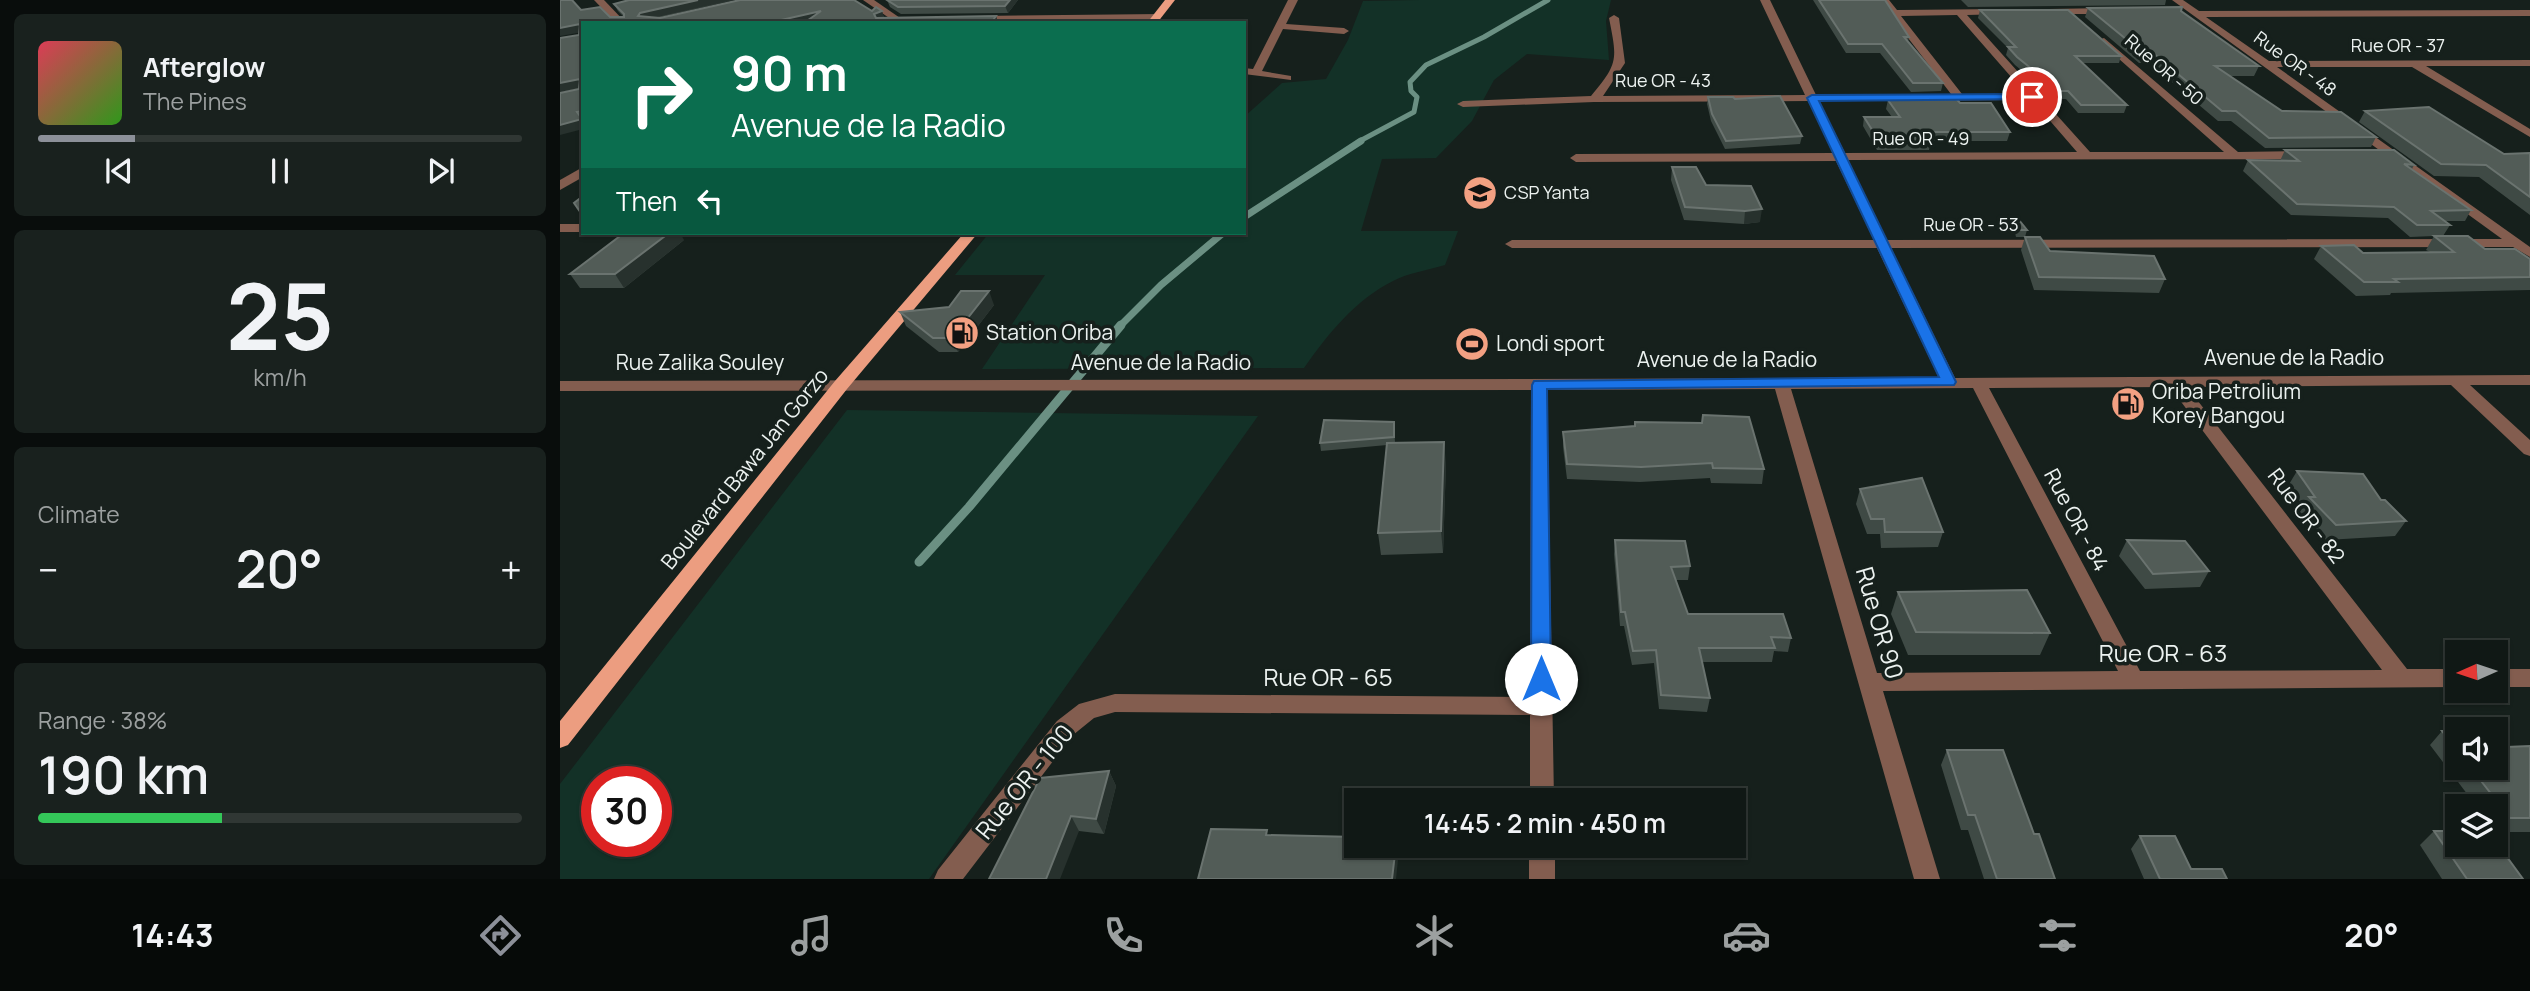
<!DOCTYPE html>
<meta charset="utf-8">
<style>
:root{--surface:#101815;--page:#19211e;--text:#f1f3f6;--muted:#9ca0a0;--line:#303734;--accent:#8c9099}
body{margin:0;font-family:Manrope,sans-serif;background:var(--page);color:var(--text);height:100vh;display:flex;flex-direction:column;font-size:26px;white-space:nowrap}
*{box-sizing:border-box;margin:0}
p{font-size:23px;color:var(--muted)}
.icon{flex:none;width:38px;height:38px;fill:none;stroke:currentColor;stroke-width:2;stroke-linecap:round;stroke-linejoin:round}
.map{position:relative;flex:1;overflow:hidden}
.drawer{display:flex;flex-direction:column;gap:14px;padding:14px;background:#090d0c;width:560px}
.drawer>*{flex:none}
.top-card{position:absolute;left:21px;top:21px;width:665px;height:214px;border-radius:0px;box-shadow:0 2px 5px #0004,0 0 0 2px var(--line);background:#0b6e4f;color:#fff;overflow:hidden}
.needle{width:46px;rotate:267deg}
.fabs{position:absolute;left:1885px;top:640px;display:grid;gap:14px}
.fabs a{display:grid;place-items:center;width:63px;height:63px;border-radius:0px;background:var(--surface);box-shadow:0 2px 5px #0004,0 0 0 2px var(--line);font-size:35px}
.speed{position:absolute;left:21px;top:766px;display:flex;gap:14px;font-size:35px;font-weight:700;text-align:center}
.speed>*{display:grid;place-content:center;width:91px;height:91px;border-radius:50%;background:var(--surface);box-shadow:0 2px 5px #0004,0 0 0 2px var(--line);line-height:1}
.speed .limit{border:10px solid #d22;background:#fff;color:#111}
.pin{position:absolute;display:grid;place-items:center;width:60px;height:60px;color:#fff;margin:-30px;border:4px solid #fff;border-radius:50%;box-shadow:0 2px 7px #0007}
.me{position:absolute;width:77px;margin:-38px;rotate:0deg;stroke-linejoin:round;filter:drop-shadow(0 0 5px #0008)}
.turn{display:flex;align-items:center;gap:24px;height:147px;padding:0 35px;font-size:32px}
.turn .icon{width:91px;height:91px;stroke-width:2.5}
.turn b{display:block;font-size:49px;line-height:60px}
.then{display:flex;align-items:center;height:66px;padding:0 35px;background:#0003;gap:14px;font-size:26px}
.big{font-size:52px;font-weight:600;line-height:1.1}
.drawer .widget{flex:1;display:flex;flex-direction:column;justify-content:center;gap:10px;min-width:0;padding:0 24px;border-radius:10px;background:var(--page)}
.drawer .dial{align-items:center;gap:0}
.dial b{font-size:91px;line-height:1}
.song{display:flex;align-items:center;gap:21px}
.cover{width:84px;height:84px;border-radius:10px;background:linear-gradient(135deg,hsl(350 70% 55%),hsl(110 70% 35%))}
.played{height:7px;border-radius:4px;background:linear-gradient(90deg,var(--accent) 20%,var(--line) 20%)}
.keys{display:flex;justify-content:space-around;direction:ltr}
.heat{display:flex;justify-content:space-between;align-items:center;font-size:38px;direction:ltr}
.charge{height:10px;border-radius:5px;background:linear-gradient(90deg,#34c759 38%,var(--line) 0)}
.trip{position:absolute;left:784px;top:788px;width:402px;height:70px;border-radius:0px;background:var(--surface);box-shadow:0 2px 5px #0004,0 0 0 2px var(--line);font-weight:600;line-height:70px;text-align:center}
.tab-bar{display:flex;height:112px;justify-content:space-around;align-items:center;background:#060a08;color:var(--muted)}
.tab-bar .icon{width:49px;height:49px}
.tab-bar .on{color:var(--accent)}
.tab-bar b{font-size:32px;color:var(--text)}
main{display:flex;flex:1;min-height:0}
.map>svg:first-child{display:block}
.green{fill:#133127;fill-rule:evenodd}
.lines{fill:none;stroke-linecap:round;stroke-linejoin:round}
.stream-far2{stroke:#6b9083;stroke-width:5}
.stream-far1{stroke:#6b9083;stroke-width:7}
.stream{stroke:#6b9083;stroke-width:9}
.minor{fill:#835d4f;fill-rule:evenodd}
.major{fill:#ec9d80;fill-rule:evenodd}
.wall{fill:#3f4a45}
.shaded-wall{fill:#27312d}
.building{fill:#525c57;stroke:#6a736f;stroke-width:2}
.route{fill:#1a73e8;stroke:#114b97;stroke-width:2}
.labels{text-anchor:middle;stroke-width:7;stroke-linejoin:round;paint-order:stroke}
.far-street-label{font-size:18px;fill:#ecf2f0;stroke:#16201c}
.far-poi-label{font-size:18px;fill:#ecf2f0;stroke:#16201c;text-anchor:start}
.poi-label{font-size:21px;fill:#ecf2f0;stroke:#16201c;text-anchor:start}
.street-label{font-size:21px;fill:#ecf2f0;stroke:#16201c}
.near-street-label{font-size:24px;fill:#ecf2f0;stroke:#16201c}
</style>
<main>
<section class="drawer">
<div class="widget">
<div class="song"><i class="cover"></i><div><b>Afterglow</b><p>The Pines</p></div></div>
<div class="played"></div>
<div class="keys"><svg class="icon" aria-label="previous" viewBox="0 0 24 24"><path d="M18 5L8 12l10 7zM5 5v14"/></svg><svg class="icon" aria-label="pause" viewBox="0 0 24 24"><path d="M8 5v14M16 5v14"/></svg><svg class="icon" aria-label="next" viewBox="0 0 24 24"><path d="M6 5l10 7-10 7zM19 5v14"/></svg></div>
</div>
<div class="widget dial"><b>25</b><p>km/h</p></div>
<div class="widget"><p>Climate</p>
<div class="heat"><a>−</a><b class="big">20°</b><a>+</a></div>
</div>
<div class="widget"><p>Range · 38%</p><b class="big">190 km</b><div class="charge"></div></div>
</section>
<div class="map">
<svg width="1970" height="879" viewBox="0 0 1970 879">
<rect width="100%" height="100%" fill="#16201c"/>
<!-- green -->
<g class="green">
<path d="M859,0H1051L1046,21L1049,60L967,54L934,80L912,121L876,158L822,159L801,231H898L885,265C868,270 848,273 833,281C795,300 768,334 744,368L422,369L485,275H395L429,233H684V117L722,83L766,79L788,40L803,1Z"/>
<path d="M287,410L698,416L369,879H0V784ZM37,782H96V842H37Z"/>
</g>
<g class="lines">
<!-- stream-far2 -->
<polyline class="stream-far2" points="798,142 854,112 857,97 851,91 850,82 866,65 924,37 988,0"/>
<!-- stream-far1 -->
<g class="stream-far1">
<polyline points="684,217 801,141"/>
<polyline points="559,327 601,285 663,233"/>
</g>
<!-- stream -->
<polyline class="stream" points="359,562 409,507 561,325"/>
<!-- minor -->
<g class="minor">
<polygon points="34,0 44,0 66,23 56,23"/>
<polygon points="303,0 314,0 343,20 335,22"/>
<polygon points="728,0 738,0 726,24 784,28 789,31 784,34 723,29 702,71 731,76 731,80 684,74 684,68 693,69"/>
<path d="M1200,0H1210L1256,95L1391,94L1319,0H1329L1337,10L1443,9L1446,10V14L1407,15L1530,152H1664L1541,43V39L1544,38L1678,152L1744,151L1750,155L1744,159L1288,160L1327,240L1942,239L1612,0H1623L1639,11L1970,10V16L1646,17L1709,61L1970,60V66H1866L1970,129V137L1852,67H1717L1970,247V257L1953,247L1331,248L1395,378L1970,375V385H1910L1970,440V456L1964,454L1891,385L1627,387L1847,669H1897V687L1323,691L1380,879H1354L1215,389L987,390L994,800H970V715L555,712L534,718L513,735L403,879H374L378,870L497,721L519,704L555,694L970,697L971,390L0,391V381L1379,378L1317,248H952L945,244L952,240H1314L1276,161L1016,162L1010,158L1016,154L1273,153L1248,101L1034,102L903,107L897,104L903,101L1031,96C1059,63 1057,59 1049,18L1054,15L1059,18L1065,63L1043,96L1245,95ZM1397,15L1466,94H1402L1341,16ZM1472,100L1517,152L1285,153L1259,101ZM1610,387L1822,670L1580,671L1429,388ZM1413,388L1558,671L1317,673L1231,389Z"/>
<polygon points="1489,9 1548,8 1553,11 1548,14 1486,14 1486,10"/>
<polygon points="601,14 601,18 598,19 416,22 411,19 416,16"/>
<polygon points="23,167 23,177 0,190 0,180"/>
<rect x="0" y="224" width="23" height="8"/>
<rect x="1936" y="669" width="34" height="18"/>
<rect x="969" y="845" width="26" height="34"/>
</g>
<!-- major -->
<g class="major">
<polygon points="605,0 615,0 597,23 587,23"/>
<polygon points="404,233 418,233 287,389 8,745 0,748 0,721 275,381"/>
</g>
</g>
<!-- wall -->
<g class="wall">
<polygon points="66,0 173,0 96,18 322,11 324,18 436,16 438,23 23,23 23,129 19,88 0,92 0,38 19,35 21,10 50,17 64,17 58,11 54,4 67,1"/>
<polygon points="327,0 458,0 448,13 341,14 330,7"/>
<polygon points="1253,0 1325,0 1349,37 1348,42 1383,83 1381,91 1351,92 1320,53 1286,53"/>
<polygon points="1401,0 1606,0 1605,5 1408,7"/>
<polygon points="1528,8 1621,11 1699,66 1694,76 1670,76 1722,111 1816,137 1811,147 1705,148 1671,121 1658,121 1589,63 1579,63 1525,17"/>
<polygon points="1420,10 1561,56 1559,63 1523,63 1567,105 1564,113 1518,113 1506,99 1496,99 1455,65 1446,55 1448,48 1418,18"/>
<polygon points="1362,95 1400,103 1450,132 1447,141 1371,141 1369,150 1317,150 1303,126 1304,117 1332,117 1326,109 1328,100 1360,100"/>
<polygon points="1148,97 1175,99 1242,136 1240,144 1165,149 1151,121 1147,104"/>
<polygon points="1805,111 1944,154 1970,153 1970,215 1919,177 1874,176 1799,122"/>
<polygon points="1725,150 1854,165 1852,169 1911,210 1905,221 1885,221 1890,225 1883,236 1925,249 1970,259 1970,290 1831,293 1830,295 1796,296 1754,259 1761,246 1803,253 1870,252 1866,250 1874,236 1850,237 1828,218 1731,215 1683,171 1688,160 1720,161"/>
<polygon points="1112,167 1146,185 1191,186 1200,222 1184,224 1124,220 1111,180"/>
<polygon points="1456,222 1467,230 1465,237 1490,251 1605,279 1599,293 1474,290 1461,250 1465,237 1456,237 1454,228"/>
<polygon points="124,240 64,288 20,288 10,274"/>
<polygon points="434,305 398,352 379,352 346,326 340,312"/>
<polygon points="834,422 835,443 886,463 883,553 821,555 818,533 827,445 761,451 760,443"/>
<polygon points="1075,422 1204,469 1202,484 1151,483 1150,478 1080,482 1007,479 1003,447 1003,432 1074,426"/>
<polygon points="1737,471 1821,500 1846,521 1835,536 1766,540 1740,512 1743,507 1728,486"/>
<polygon points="1300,489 1383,532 1378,547 1321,548 1320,534 1307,534 1296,504"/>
<polygon points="1055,540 1130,566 1128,580 1116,580 1128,614 1231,638 1228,652 1214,651 1212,662 1142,662 1150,698 1147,712 1099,709 1094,663 1072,665 1064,626 1060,626 1054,554"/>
<polygon points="1567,540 1649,571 1640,587 1585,589 1559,556"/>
<polygon points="1338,592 1490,633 1480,655 1348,655 1331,614"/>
<polygon points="1882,731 1897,731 1897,768 1936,768 1946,747 1970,746 1970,832 1936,832 1936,807 1917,807 1870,745"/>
<polygon points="1387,750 1474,834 1495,879 1424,879 1408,830 1401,830 1381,765"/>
<polygon points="549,771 556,786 544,834 519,831 429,879"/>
<polygon points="1874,831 1963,879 1882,879 1860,845"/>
<polygon points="1580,836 1631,869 1667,879 1584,879 1571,849"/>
</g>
<!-- shaded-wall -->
<g class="shaded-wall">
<polygon points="138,0 173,0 84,20 78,16 80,13"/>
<polygon points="450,0 458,0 448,13 445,6"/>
<polygon points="261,11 245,23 208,23"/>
<polygon points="322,11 324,18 317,22 314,14"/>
<polygon points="436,16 438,23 431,23"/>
<polygon points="20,24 23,32 0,36 0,28"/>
<polygon points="20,79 23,87 0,92 0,83"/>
<polygon points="23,111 23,129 0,135 0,125 17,112"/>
<polygon points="1202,209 1200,222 1184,224 1185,211"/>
<polygon points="109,233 120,233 124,240 64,288 55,274"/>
<polygon points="429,291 434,305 398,352 392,338"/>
<polygon points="884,442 886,463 883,553 881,531"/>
<polygon points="549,771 556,786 544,834 536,819"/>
<polygon points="511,816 519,831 500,879 486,879"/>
<polygon points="836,845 838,845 839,850 836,879 832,879"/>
</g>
<!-- building -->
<g class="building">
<polygon points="0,0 12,0 21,10 40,7 50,17 64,17 64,14 54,4 69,0 138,0 80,13 78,16 100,18 180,0 294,0 312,11 316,7 322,11 314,14 316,18 436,16 431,23 244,23 261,11 208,23 23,23 23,111 17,112 22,119 0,125 0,93 19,89 20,79 0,83 0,38 19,35 20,24 0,28"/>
<polygon points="327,0 450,0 445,6 338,7"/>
<polygon points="1259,0 1325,0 1349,37 1344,37 1383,83 1353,83 1322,44 1288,44"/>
<polygon points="1622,7 1621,11 1699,66 1655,66 1722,111 1781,112 1816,137 1709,138 1676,111 1662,111 1593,53 1583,53 1528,8"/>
<polygon points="1420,10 1508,10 1561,56 1515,56 1567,105 1521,105 1508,91 1499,91 1457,57 1448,47 1456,47"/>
<polygon points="1362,95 1393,95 1400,103 1431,103 1450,132 1366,132 1371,141 1319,141 1304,117 1340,117 1328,100 1365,100"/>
<polygon points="1220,96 1242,136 1166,141 1152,114 1148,97 1173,97 1175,99"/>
<polygon points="1869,107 1944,154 1970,153 1970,197 1926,165 1881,164 1805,111"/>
<polygon points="1725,150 1834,150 1854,165 1844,164 1911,210 1871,211 1890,225 1857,225 1834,207 1737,204 1688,160 1739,161"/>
<polygon points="1112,167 1136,167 1146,185 1191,186 1202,209 1185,211 1125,207"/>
<polygon points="23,196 23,216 14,203"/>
<polygon points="1459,220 1467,230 1459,230 1456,222"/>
<polygon points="64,233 109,233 55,274 10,274"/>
<polygon points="1874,236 1908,236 1925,249 1955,249 1970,259 1970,277 1834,279 1838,282 1804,282 1761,246 1794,245 1803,253 1894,252"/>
<polygon points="1465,237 1480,237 1490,251 1594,256 1605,279 1479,277"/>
<polygon points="401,291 429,291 392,338 373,338 340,312 389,307"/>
<polygon points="1143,415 1189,417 1204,469 1153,468 1152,463 1081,467 1007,464 1003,432 1075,426 1075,422 1142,423"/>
<polygon points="764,420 834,422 834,437 760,443"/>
<polygon points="884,442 881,531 818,533 827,443"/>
<polygon points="1737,471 1803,474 1821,500 1825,500 1846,521 1776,525 1749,497 1755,497"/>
<polygon points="1362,478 1383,532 1325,532 1324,519 1311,519 1300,489"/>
<polygon points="1055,540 1125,541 1130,566 1111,567 1128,614 1223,614 1231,638 1211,637 1215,648 1139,648 1150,698 1101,695 1096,650 1073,651 1065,612 1061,612"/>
<polygon points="1567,540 1625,541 1649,571 1593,574"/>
<polygon points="1467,590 1490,633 1356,632 1338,592"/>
<polygon points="1882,731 1897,731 1897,750"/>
<polygon points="1936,734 1946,747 1970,746 1970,818 1950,818 1911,768 1936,768"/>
<polygon points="1387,750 1443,750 1474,834 1479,834 1495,879 1437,879 1415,815 1408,815"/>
<polygon points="549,771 536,819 511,816 486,879 429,879 480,778"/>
<polygon points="651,829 707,830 706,835 796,837 796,845 836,845 832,879 638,879"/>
<polygon points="1874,831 1897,831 1897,845 1936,845 1936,842 1963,879 1907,879"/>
<polygon points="1580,836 1615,836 1631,869 1662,869 1667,879 1600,879"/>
</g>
<!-- route -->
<polygon class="route" points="1472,94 1477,97 1476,99 1259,101 1396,382 1394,385 987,389 991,679 988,685 981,688 974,685 971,679 972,385 974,381 1379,377 1247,98 1252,95"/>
<!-- icons -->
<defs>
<g id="school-disc" transform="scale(1.75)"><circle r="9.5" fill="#f3a082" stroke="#16201c"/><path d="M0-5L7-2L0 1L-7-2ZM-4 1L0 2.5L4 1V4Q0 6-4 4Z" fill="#111"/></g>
<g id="fuel-disc" transform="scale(1.75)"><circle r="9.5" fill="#f3a082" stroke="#16201c"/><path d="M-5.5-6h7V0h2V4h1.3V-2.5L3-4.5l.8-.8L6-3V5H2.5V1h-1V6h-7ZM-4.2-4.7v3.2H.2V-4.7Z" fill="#111"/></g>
<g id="stadium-disc" transform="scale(1.75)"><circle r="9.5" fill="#f3a082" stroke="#16201c"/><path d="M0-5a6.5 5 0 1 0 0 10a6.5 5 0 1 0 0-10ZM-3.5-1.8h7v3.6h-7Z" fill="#111"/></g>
</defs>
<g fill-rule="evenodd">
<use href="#school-disc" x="920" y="193"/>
<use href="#fuel-disc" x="402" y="333"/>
<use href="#stadium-disc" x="912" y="344"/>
<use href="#fuel-disc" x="1568" y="404"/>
</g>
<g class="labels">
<!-- far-street labels -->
<g class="far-street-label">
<text x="1838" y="52">Rue OR - 37</text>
<text transform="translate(1735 64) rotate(36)" y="6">Rue OR - 48</text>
<text transform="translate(1604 70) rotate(41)" y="6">Rue OR - 50</text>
<text x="1103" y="87">Rue OR - 43</text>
<text x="1361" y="145">Rue OR - 49</text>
<text x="1411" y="231">Rue OR - 53</text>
</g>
<!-- far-poi labels -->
<g class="far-poi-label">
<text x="944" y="199">CSP Yanta</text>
</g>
<!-- poi labels -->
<g class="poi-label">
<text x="426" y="340">Station Oriba</text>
<text x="936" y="351">Londi sport</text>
<text x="1592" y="399">Oriba Petrolium<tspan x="1592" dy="24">Korey Bangou</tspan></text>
</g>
<!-- street labels -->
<g class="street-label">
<text x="1734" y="365">Avenue de la Radio</text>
<text x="1167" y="367">Avenue de la Radio</text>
<text x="140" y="370">Rue Zalika Souley</text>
<text x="601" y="370">Avenue de la Radio</text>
<text transform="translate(185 469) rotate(-51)" y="7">Boulevard Bawa Jan Gorzo</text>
<text transform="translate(1746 516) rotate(53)" y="7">Rue OR - 82</text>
<text transform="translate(1516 520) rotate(62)" y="7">Rue OR - 84</text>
</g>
<!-- near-street labels -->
<g class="near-street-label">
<text transform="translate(1319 623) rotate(74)" y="8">Rue OR 90</text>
<text x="1603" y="662">Rue OR - 63</text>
<text x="768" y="686">Rue OR - 65</text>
<text transform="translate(465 782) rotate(-51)" y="8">Rue OR - 100</text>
</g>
</g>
</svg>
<div class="fabs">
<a><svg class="needle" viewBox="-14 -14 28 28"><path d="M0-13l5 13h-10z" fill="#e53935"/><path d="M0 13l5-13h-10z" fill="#9ca0a0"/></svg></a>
<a><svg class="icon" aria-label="sound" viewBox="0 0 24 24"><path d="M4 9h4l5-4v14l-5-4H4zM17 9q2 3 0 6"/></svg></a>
<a><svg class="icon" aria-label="layers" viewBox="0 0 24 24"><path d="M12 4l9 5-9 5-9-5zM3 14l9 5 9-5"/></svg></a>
</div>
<div class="speed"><div class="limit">30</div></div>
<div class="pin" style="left:1472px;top:97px;background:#d93025"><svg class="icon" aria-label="arrive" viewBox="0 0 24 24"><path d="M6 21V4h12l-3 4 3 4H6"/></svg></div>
<svg class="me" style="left:981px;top:679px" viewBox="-20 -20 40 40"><circle r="19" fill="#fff"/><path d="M0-13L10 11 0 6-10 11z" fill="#1a73e8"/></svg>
<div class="trip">14:45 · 2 min · 450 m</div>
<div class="top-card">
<div class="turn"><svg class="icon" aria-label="right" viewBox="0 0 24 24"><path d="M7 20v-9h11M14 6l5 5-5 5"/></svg><div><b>90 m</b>Avenue de la Radio</div></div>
<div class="then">Then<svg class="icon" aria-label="left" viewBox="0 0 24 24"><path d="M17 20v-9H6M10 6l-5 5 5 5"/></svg></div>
</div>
</div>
</main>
<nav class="tab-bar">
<b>14:43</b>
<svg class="icon on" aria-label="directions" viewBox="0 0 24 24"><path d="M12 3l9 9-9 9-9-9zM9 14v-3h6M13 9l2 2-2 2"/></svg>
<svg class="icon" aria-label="music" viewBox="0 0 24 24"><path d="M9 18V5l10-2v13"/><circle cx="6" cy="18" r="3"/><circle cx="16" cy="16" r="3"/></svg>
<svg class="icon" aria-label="phone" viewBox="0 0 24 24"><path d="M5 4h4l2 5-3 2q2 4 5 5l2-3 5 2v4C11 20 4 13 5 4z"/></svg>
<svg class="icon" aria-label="climate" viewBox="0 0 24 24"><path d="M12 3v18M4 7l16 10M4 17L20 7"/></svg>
<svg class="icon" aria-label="car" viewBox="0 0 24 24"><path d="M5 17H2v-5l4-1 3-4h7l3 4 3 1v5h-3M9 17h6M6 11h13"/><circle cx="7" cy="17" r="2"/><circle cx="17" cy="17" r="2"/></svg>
<svg class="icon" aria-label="filters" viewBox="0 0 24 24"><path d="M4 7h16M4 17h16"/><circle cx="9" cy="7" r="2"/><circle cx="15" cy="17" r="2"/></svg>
<b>20°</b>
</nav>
